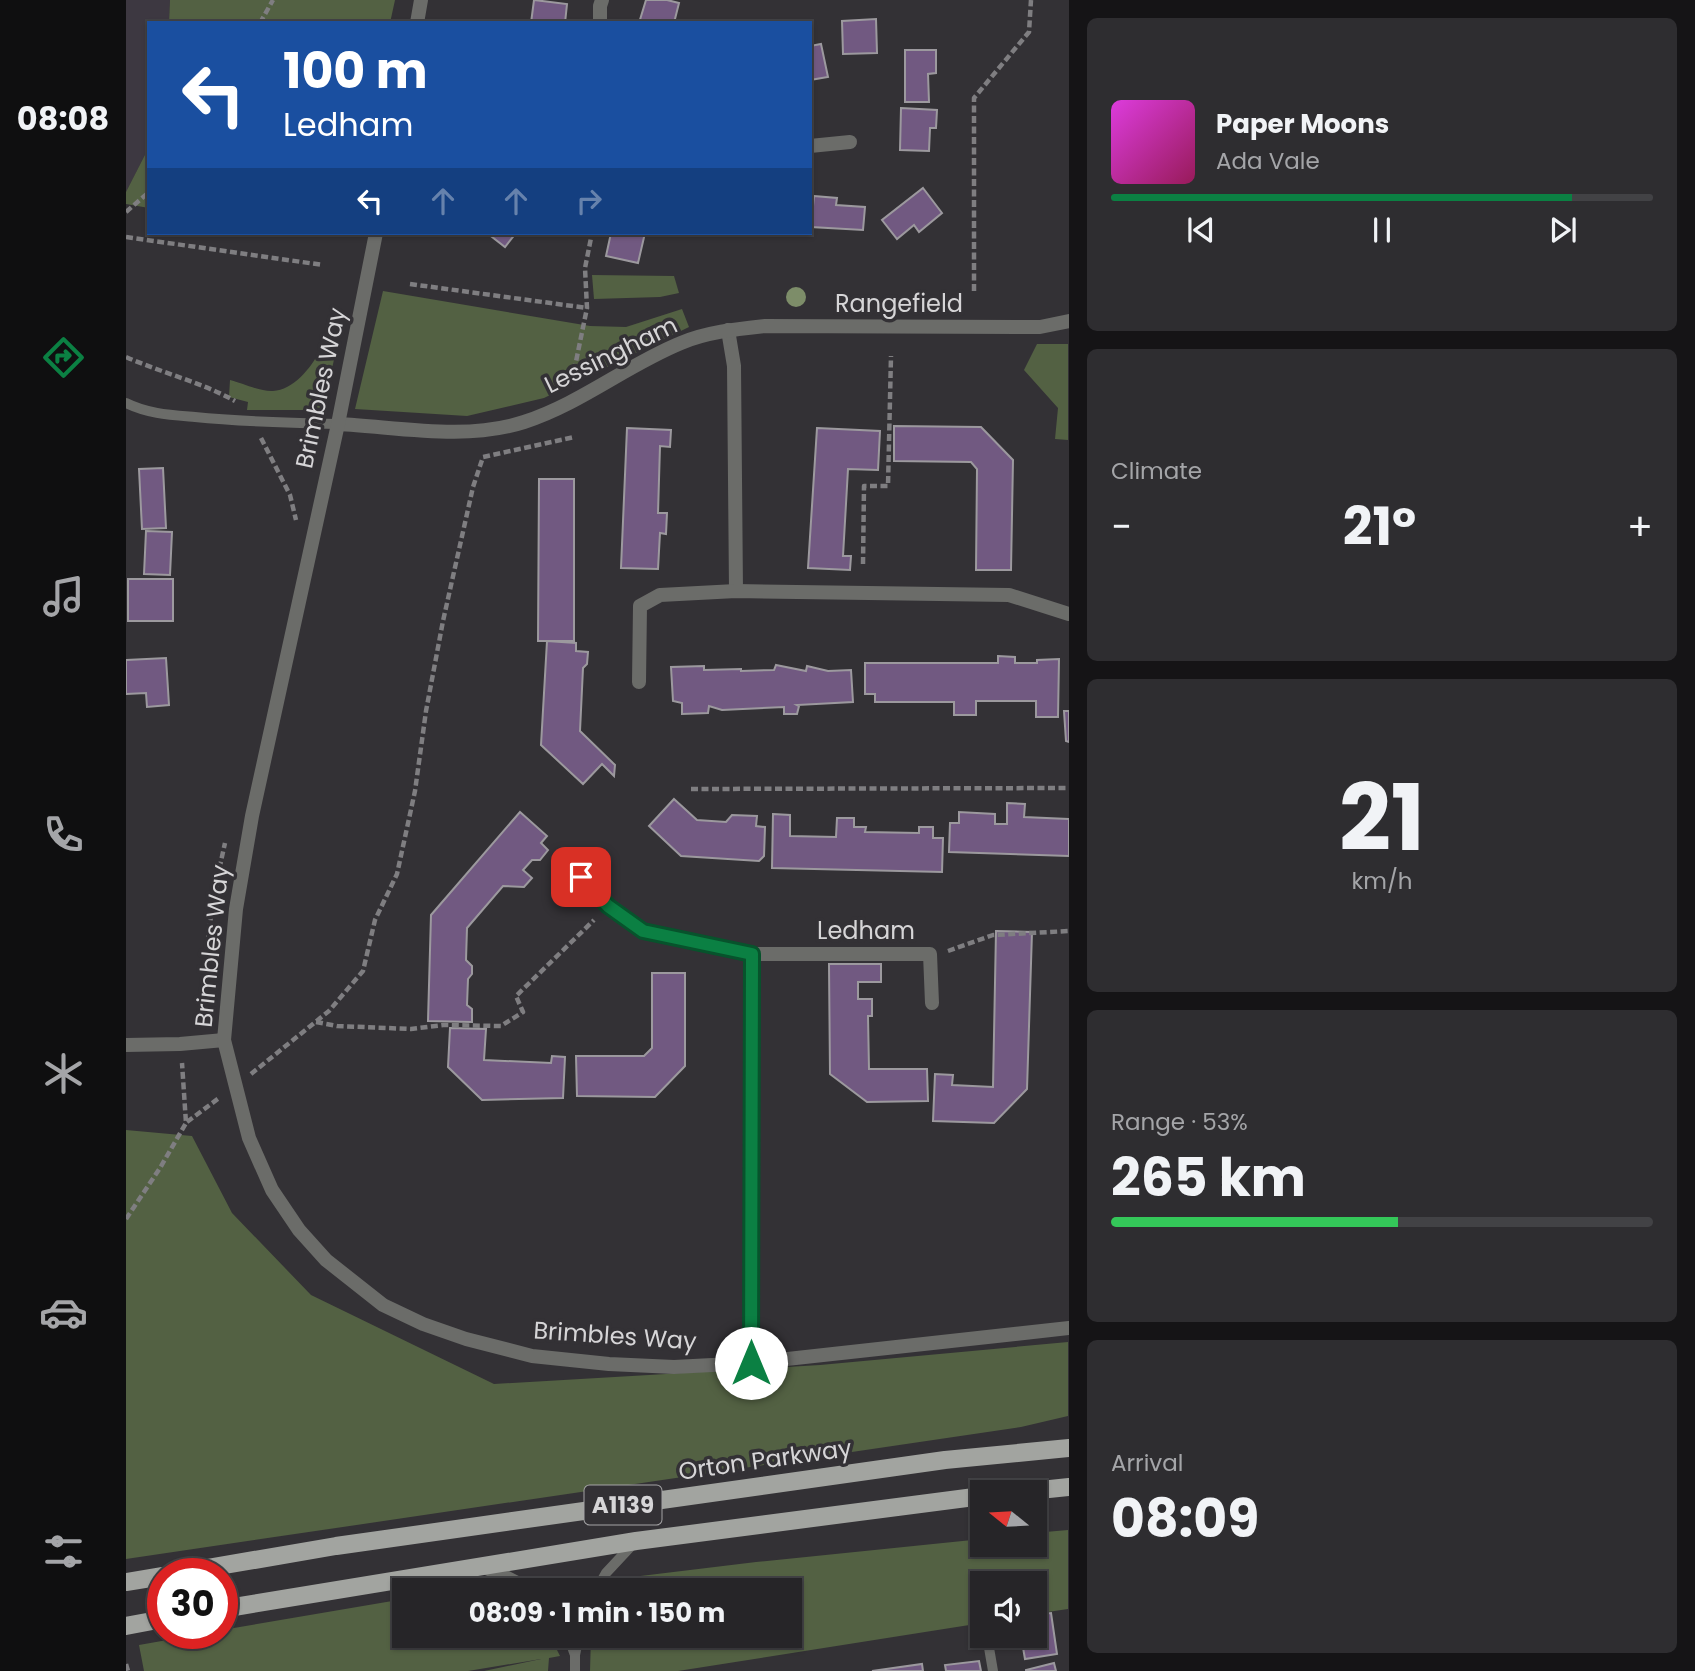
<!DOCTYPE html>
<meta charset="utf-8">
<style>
:root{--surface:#262528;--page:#2e2d30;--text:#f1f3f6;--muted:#a4a5a8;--line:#424245;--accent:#0b8043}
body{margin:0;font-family:Poppins,sans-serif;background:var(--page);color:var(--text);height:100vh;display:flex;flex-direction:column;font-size:26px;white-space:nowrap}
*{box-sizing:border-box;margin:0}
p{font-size:23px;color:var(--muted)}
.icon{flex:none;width:38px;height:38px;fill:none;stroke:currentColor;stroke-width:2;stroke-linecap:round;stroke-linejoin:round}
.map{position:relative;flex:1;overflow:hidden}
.drawer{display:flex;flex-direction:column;gap:18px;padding:18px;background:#151416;width:626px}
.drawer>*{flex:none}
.top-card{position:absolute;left:21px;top:21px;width:665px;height:214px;border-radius:0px;box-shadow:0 2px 5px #0004,0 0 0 2px var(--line);background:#1a4fa0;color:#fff;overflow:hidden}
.needle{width:46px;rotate:288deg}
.buttons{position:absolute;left:844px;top:1480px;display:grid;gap:14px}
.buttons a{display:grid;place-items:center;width:77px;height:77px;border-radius:0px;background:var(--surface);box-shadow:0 2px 5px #0004,0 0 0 2px var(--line);font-size:35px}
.speed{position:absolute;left:21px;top:1558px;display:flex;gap:14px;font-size:35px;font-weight:700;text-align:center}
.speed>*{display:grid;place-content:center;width:91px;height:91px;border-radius:50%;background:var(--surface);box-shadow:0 2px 5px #0004,0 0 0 2px var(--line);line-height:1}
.speed .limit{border:10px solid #d22;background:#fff;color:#111}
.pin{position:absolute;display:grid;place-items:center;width:60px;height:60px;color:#fff;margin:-30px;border-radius:14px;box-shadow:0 4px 10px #0006}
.me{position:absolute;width:77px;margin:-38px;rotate:0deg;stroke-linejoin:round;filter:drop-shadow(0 0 5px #0008)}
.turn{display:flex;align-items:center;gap:24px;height:147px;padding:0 21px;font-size:32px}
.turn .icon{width:91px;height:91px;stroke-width:2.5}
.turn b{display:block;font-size:49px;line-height:60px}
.lanes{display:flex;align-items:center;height:66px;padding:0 21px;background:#0003;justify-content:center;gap:35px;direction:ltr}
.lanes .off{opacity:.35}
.big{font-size:52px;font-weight:700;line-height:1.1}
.drawer .widget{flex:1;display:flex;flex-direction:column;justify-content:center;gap:10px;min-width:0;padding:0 24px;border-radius:10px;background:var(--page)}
.drawer .dial{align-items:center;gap:0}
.dial b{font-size:91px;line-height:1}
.song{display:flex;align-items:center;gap:21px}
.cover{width:84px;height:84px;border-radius:10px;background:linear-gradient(135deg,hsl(300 70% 55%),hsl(330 70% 35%))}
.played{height:7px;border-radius:4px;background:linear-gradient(90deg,var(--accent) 85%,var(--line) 85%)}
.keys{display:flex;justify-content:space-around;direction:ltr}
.heat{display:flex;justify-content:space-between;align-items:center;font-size:38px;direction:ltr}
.charge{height:10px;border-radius:5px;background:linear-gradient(90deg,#34c759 53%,var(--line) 0)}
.trip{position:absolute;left:266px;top:1578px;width:410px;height:70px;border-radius:0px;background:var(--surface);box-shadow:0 2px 5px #0004,0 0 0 2px var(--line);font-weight:700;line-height:70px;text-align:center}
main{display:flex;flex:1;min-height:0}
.tabs{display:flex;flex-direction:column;width:126px;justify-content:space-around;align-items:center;background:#0f0f10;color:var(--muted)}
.tabs .icon{width:49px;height:49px}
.tabs .current{color:var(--accent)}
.tabs b{font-size:32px;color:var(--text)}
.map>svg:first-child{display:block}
.built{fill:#3d3841}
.green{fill:#536143}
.building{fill:#715981;stroke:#9c999e;stroke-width:2}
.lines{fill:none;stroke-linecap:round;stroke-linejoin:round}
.path{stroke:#7f7e81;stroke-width:4.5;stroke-dasharray:7 3.5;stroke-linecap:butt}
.service{stroke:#6b6c69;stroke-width:10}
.minor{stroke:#6b6c69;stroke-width:14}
.tertiary{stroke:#6b6c69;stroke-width:14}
.primary{stroke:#a2a4a0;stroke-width:18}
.tree{fill:#7d8d69}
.route-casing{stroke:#07532c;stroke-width:18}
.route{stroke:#0b8043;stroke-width:12}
.labels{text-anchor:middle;stroke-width:7;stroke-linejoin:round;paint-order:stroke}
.shield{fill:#333135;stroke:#a5a4a6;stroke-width:2}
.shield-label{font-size:23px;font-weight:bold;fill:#d6d5d7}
.street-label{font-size:24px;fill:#d6d5d7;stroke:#333135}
</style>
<main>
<nav class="tabs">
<b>08:08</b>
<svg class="icon current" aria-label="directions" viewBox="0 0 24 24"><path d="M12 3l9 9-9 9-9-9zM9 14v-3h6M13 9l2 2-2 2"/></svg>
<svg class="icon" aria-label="music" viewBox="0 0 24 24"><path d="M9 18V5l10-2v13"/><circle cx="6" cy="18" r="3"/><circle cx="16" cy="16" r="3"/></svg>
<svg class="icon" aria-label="phone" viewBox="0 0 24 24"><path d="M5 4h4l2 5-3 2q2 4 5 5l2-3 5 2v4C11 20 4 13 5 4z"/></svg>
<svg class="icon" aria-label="climate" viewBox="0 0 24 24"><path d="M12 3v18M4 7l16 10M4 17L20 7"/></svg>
<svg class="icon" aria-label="car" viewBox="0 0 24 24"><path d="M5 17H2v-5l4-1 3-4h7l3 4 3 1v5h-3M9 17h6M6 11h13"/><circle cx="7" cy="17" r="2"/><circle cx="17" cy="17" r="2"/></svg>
<svg class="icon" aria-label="filters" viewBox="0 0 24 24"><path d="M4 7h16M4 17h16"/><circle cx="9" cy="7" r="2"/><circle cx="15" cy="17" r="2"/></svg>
</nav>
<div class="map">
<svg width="943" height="1671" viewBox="0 0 943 1671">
<rect width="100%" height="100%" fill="#333135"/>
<!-- built -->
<polygon class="built" points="0,0 44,0 43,23 23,23 23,147 0,192"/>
<!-- green -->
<g class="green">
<polygon points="44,0 269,0 264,23 43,23"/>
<polygon points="23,147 23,208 0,204 0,192"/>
<polygon points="466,275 548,276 553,293 534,297 468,299"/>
<polygon points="257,291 464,326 500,327 556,309 563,327 418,398 341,416 229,409"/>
<polygon points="911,344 942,344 942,440 929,439 932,408 898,370"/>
<path d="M193,352L209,355L197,410H121L122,402L103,397L104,380C116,383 135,392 147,391C167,390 185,368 193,352Z"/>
<polygon points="0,1130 66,1136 106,1213 185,1295 368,1384 694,1365 942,1342 942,1416 895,1427 0,1559"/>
<polygon points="942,1530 942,1609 908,1614 908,1584 856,1584 856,1623 552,1671 464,1671 465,1636 663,1636 663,1591 489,1591 498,1578 630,1562 856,1539 856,1545 908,1545 908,1533"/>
<polygon points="278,1599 278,1636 424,1636 434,1656 423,1658 422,1671 358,1671 415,1659 342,1671 18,1671 13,1645 81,1633 96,1633 96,1630"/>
</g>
<!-- building -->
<g class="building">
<polygon points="408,0 441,4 439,23 405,23"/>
<polygon points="520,0 541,0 553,3 548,23 513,23"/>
<polygon points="750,19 751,53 717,54 716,21"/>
<polygon points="695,44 702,77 684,80 684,46"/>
<polygon points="779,50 810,50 810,73 802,74 803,102 779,102"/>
<polygon points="775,108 811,110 810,128 804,128 803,151 774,150"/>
<polygon points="797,188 816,213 793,232 788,225 771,239 756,220"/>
<polygon points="688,196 711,198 710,205 739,207 737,230 685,227"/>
<polygon points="361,233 390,233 379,247"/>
<polygon points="485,233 519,233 512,263 480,256"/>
<polygon points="768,426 855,427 887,460 885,570 850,570 851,469 845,462 768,461"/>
<polygon points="501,428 545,430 544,447 534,446 532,513 541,513 540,534 534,533 532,569 495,568"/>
<polygon points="691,428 754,431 752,470 722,469 717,556 725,556 724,570 682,568"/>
<polygon points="37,468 40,528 16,529 13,469"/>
<polygon points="413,479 448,479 448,641 412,641"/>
<polygon points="20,531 46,532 44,575 18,574"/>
<rect x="2" y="579" width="45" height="42"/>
<polygon points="421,641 450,643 450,651 462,652 461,664 457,668 454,731 489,765 488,776 476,764 457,784 415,745"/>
<polygon points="872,656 889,657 889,663 911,663 911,660 933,659 932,717 910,717 910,701 850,701 850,715 828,715 828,702 749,702 749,694 739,694 739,663 872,663"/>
<polygon points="40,658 43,705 21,707 20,693 0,694 0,660"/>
<polygon points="650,665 680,671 681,666 702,671 725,670 727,702 671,705 673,706 671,714 658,714 658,707 596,710 583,706 582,713 556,714 556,703 547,701 545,667 578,666 578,670 615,669 615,671 648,670"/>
<polygon points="938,711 943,711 943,742 940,741"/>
<polygon points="548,799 571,820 600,822 606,815 631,816 630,826 639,827 638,856 633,861 555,856 523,826"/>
<polygon points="881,803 899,804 898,817 943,819 943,856 823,852 824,823 833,823 833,812 869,814 869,824 881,824"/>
<polygon points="394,812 421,836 415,843 422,850 414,860 406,860 397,870 406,878 398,887 377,886 341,928 340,960 346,966 346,974 342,979 341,1005 346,1009 346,1022 302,1021 305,915"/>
<polygon points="647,814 664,815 664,836 710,837 711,818 728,818 728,827 740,827 739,832 793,833 793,827 807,827 807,838 817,838 816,872 646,868"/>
<polygon points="870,931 906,932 901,1089 868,1123 807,1121 809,1074 827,1075 826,1085 867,1087"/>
<polygon points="703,964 755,964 755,982 732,982 732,999 746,999 746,1016 742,1016 743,1069 801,1069 802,1101 741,1102 704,1074"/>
<polygon points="526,973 559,973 559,1066 529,1097 451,1096 450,1056 518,1056 526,1048"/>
<polygon points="324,1028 360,1029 358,1060 425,1063 426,1056 439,1057 437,1098 356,1100 322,1067"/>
<polygon points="925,1613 931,1654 899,1659 895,1636 908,1636 908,1615"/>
<polygon points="853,1661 855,1671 820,1671 819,1665"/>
<polygon points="928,1663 930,1671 900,1671 900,1670"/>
<polygon points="796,1664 797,1671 746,1671"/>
</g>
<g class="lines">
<!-- path -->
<g class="path">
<polyline points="134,23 147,0"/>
<polyline points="0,212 23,192"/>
<polyline points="0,237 197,265"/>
<polyline points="284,284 461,308"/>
<polyline points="848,291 848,98 903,32 905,0"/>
<path d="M0,357C36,373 75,382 109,401"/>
<polyline points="446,381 461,308 459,268 466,233"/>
<polyline points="135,438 164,495 170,520"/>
<polyline points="737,564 738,486 762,486 765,356"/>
<polyline points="565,789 943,788"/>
<polyline points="822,951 867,935 943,931"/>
<path d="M79,1004C78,949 87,896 99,843"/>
<polyline points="190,1022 211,1026 285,1029 317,1025 375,1026 397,1012 390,996 468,920"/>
<polyline points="125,1074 203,1011 237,971 249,920 271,874 289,791 300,711 317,621 347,487 357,457 448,437"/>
<polyline points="61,1122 93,1098"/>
<polyline points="0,1219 34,1168 60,1123 56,1063"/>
<polyline points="0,1664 2,1671"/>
</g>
<!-- service -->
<g class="service">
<path d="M0,403C22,414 45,415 69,417C117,422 164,423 212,424"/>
<polyline points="362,1571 376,1573 411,1591"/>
<polyline points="470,1591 480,1573 508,1543"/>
<polyline points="442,1636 449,1655"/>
<polyline points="861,1636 867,1671"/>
<polyline points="449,1671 449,1655 453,1636"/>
</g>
<!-- minor -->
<g class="minor">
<polyline points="474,23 474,6 476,0"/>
<polyline points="684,146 724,142"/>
<polyline points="602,330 608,366 610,591"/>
<path d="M212,424C272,427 339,441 398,422C454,404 501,365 555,343C581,332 611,329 639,326L914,327L943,321"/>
<polyline points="513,682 514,606 534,595 610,591 883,595 943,614"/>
<polyline points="455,877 482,907 517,931 627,954"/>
<polyline points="0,1045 54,1044 98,1040"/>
<polyline points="625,1363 627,954 804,954 806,1003"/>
</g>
<!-- tertiary -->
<g class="tertiary">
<polyline points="291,23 295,0"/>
<polyline points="250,233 212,424 126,816 110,909 98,1040 123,1138 146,1190 173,1230 200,1260 257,1305 297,1324 340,1339 406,1356 483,1364 548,1367 625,1363 943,1328"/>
</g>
<!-- primary -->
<g class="primary">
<polyline points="885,1493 943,1487"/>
<polyline points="52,1573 210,1546 819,1460 943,1448"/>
<polyline points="0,1582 37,1576"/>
<polyline points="96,1609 510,1541 856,1496"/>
<polyline points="0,1626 37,1619"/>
</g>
</g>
<!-- trees -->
<circle class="tree" cx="670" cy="297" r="10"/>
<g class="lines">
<!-- route casing -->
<g class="route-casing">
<polyline id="route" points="455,877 482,906 517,931 626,954 625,1363"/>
</g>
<!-- route -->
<use href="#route" class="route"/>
</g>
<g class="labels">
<!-- shield labels -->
<rect class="shield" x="458.5" y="1485.5" width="77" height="39" rx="5"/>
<g class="shield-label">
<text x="497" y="1513">A1139</text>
</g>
<!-- street labels -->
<g class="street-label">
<text x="773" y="312">Rangefield</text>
<text transform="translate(485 355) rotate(-26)" y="8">Lessingham</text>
<text transform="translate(195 388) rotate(-78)" y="8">Brimbles Way</text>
<text x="740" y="939">Ledham</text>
<text transform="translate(86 946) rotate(-84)" y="8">Brimbles Way</text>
<text transform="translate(489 1336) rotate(4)" y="8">Brimbles Way</text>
<text transform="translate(639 1460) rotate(-8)" y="8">Orton Parkway</text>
</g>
</g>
</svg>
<div class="buttons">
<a><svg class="needle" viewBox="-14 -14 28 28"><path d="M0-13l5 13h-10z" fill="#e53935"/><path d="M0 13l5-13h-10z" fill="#a4a5a8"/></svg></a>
<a><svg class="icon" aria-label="sound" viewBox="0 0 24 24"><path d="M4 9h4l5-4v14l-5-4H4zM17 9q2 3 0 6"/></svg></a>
</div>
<div class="speed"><div class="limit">30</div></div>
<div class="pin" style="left:455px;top:877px;background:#d93025"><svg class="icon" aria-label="arrive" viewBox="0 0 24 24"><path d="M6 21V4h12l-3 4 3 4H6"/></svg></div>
<svg class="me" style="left:625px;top:1363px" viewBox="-20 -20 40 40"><circle r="19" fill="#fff"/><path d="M0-13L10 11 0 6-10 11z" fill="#0b8043"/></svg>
<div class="trip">08:09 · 1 min · 150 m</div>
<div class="top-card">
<div class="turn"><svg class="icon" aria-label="left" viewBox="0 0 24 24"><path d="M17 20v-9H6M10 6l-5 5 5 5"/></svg><div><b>100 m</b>Ledham</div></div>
<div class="lanes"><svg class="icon" aria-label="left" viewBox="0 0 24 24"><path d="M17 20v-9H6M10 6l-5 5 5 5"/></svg><svg class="icon off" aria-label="ahead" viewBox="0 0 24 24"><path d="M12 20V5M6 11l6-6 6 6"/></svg><svg class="icon off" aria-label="ahead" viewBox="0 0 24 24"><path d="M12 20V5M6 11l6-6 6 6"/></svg><svg class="icon off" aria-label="right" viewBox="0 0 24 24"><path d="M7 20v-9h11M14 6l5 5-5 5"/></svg></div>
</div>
</div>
<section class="drawer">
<div class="widget">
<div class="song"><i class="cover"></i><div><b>Paper Moons</b><p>Ada Vale</p></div></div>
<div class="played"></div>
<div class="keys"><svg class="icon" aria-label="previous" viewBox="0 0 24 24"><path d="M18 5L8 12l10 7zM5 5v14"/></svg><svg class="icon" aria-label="pause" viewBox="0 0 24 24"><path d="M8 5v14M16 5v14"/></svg><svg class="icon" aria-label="next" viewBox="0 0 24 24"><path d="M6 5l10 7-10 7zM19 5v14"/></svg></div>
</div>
<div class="widget"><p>Climate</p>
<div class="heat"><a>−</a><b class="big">21°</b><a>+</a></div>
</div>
<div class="widget dial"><b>21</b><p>km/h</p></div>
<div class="widget"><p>Range · 53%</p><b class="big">265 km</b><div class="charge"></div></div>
<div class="widget"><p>Arrival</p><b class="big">08:09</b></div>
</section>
</main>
